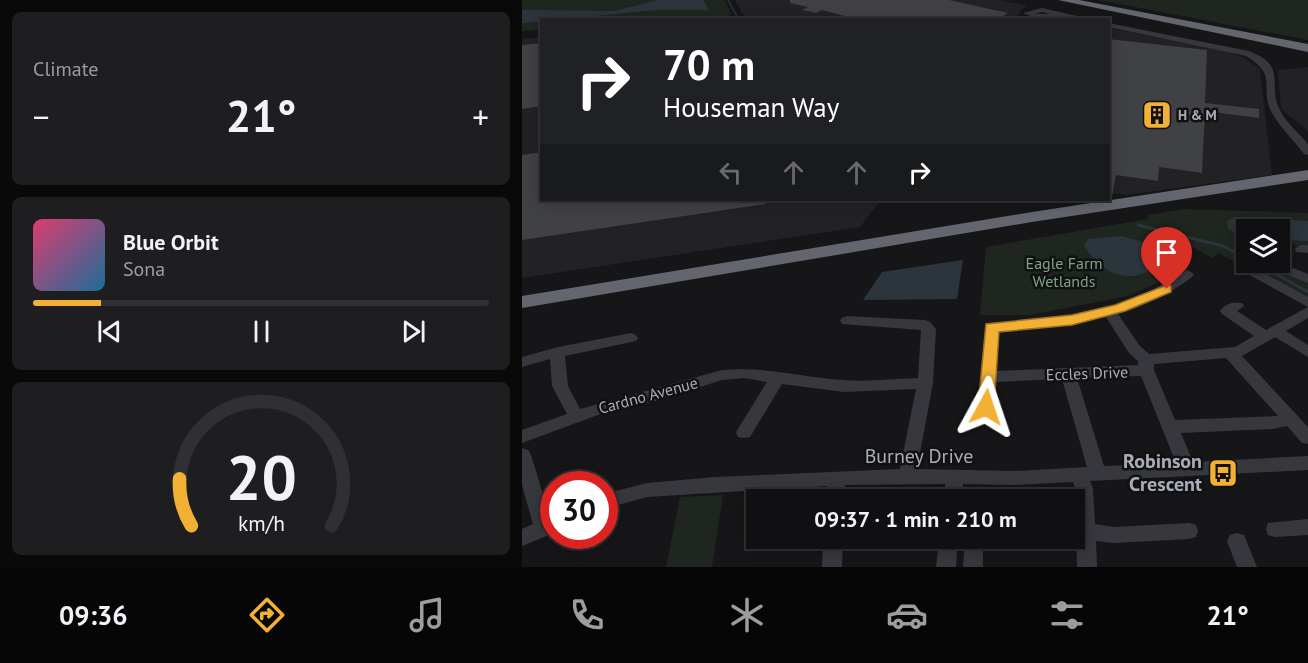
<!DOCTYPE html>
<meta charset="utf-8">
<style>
:root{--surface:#101012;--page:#1e1e20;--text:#f1f3f6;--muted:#9c9d9f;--line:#303032;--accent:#f2b134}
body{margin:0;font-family:"PT Sans",sans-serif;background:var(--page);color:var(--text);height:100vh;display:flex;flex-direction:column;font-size:22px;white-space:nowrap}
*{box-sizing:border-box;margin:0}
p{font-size:20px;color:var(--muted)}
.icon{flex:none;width:33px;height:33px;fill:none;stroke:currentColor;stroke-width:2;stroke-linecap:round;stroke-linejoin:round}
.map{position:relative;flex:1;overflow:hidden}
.sheet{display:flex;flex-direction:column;gap:12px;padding:12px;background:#09090a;width:522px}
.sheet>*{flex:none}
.top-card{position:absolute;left:18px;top:18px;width:570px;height:183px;border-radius:0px;box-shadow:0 3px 15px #0003,0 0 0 2px var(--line);background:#202124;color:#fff;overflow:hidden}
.buttons{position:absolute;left:714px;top:219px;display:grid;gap:12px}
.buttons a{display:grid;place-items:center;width:54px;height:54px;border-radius:0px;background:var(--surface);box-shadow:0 3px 15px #0003,0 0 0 2px var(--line);font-size:30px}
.speed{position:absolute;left:18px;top:471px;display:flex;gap:12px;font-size:30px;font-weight:700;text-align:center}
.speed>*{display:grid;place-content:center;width:78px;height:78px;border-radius:50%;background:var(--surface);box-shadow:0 3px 15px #0003,0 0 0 2px var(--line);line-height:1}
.speed .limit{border:9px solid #d22;background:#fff;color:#111}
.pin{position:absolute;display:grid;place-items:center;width:51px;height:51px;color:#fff;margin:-62px -26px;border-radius:50% 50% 50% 0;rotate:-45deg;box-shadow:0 0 6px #0007}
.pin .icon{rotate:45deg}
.me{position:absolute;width:66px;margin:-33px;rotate:5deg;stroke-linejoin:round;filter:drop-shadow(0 0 4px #0008)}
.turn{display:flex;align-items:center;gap:21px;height:126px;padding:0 24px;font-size:27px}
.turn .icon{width:78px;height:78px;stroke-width:2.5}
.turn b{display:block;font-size:42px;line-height:51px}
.lanes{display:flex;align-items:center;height:57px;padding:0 24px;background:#0003;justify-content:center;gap:30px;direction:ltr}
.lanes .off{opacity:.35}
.big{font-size:45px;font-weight:600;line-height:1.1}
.sheet .widget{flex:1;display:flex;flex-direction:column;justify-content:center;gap:9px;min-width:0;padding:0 21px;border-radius:9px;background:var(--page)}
.sheet .dial{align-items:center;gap:0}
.dial svg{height:156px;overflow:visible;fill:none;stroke:var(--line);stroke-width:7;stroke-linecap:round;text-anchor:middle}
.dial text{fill:var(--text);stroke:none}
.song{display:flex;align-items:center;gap:18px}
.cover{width:72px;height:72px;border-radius:9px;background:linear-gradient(135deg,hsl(340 70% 55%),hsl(200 70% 35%))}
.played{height:6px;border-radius:3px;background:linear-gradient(90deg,var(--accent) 15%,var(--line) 15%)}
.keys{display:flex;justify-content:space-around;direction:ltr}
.heat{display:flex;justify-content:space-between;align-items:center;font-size:33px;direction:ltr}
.trip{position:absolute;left:224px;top:489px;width:339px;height:60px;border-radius:0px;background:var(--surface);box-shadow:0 3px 15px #0003,0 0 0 2px var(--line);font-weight:600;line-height:60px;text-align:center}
.dock{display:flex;height:96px;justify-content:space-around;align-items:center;background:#060607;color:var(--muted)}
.dock .icon{width:42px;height:42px}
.dock .current{color:var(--accent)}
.dock b{font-size:27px;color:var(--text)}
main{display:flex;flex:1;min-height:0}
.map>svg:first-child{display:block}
.built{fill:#222225}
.green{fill:#1e261f}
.water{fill:#2c353c}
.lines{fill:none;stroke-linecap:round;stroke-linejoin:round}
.stream-far2{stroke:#2c353c;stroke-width:1.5}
.stream-far1{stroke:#2c353c;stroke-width:2}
.stream{stroke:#2c353c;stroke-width:3}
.building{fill:#404145}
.minor{fill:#37383d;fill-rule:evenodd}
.highway{fill:#63666e;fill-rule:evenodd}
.route{fill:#f2b134;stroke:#9d7322;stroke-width:1.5}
.labels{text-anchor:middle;stroke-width:5;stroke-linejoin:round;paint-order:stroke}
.far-poi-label{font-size:14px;font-weight:bold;fill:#a8adb8;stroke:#111113;text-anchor:start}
.park-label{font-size:16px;fill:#7fa381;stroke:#111113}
.street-label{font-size:16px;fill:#a8adb8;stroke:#111113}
.near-street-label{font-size:20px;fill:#a8adb8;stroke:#111113}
.near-poi-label{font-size:20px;font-weight:bold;fill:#a8adb8;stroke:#111113;text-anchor:end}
</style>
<main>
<section class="sheet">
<div class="widget"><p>Climate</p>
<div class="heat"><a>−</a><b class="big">21°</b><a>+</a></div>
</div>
<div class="widget">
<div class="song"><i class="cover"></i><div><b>Blue Orbit</b><p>Sona</p></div></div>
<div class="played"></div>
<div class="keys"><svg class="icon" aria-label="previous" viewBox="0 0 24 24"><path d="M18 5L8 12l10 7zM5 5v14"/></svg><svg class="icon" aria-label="pause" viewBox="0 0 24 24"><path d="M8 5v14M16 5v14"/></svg><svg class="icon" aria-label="next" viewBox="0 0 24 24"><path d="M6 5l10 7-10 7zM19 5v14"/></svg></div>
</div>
<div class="widget dial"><svg viewBox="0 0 100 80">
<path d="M14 69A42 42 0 1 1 86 69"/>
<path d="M14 69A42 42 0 0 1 8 45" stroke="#f2b134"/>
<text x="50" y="56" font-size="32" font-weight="700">20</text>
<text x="50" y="72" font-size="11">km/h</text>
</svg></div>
</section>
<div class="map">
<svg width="786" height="567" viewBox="0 0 786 567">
<rect width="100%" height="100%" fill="#161618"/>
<!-- built -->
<g class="built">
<polygon points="213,0 477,0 506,6 499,10 495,19 224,20"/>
<polygon points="587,28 704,51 722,58 738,69 750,175 604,195 587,193"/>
<polygon points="19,37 20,200 359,200 338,227 0,278 0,39"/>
<polygon points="786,67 786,131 759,109 756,70"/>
</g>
<!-- green -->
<g class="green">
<polygon points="0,0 203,0 209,14 200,20 20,20 19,30 0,31"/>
<polygon points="576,0 786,0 786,40 587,2"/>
<polygon points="662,209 786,213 786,251 778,251 771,244 758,245 758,230 724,230 724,262 750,263 786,281 786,299 696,253 690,258 670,247 653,275 606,296 508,315 458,315 464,247 626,219 626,215"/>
<polygon points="201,495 190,567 144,567 158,497"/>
</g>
<!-- water -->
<g class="water">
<polygon points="137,0 181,0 187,10 134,10 0,23 0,10 92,11"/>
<polygon points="713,217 786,221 786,241 758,240 758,230 724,230 724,238 706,229 705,221"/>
<path d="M599,236L644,248L645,251C641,257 636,265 630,269C604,286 575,270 562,245L566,239Z"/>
<polygon points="441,260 435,299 341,300 360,272"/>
</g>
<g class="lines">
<!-- stream-far2 -->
<polyline class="stream-far2" points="206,0 217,20"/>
<!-- stream-far1 -->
<polyline class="stream-far1" points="520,200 531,201"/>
<!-- stream -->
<g class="stream">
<polyline points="616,225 701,246 724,258"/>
<polyline points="733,262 786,292"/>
</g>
</g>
<!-- building -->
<g class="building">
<polygon points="268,0 427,0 486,13 474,20 338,20 300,10 294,13 280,10 286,7 268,3"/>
<polygon points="586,39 685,50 683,103 737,109 737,118 683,111 680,173 637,167 636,181 594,175 590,197 586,196"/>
<polygon points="20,43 20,106 0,109 0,45"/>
<polygon points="20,152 20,200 243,200 244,204 0,240 0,155"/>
</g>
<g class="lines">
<!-- minor -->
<g class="minor">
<path d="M520,8L564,18L565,20L515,19L501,13ZM520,12L528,14H513Z"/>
<path d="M586,23L727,51C764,65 747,81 756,106C762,121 776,132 786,144V155L782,154C772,140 758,128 750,113C736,86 758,77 724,56L586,27Z"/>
<polygon points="779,245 786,245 786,253 774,252 773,249"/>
<polygon points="718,260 786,297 786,307 713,267 711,264 713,261"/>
<polygon points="771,268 786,274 786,283 766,275 764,272"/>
<path d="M665,270L672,274L670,277C647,294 624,306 596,314L617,345L627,354L713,347L732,336L700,314L698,311C702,304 712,301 720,303L722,306L715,311L744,330L786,307V318L764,331L786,345V357L753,337L720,356L786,427V444L780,443L765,426L751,429L659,433L671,462L786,456V470L568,481L571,488L573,524L592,527L667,523L674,525L676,531L674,537L667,539L592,543L574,541L575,567H555L553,488L551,482L492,485L441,484L440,500H422L423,484L323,485L322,500H304L305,486L125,497L82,509V494L125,483L193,477L378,469L394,389L322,392L260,384L228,437L222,438L216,437L214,432L245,382L222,378L200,380L134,401L84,412L0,443V430L45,414L30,386L28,359L0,367V357L36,347L109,333L114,335L116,338L114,341L43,356L46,386L58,409L200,370C241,366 279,377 321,380C345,382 371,379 396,378L399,330L320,324L318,321L320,318L325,316L403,320L408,322L414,329L411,383L395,469L492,471L565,467L540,379L474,382L472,407L470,411L464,413L458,411L456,407L463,328L470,323L546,315L594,305L618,297ZM584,317L607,353L616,361V365L474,371L477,332L546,325ZM704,358L756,416L653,420L632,370V364ZM619,376L654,463L582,466L555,378Z"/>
<polygon points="0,448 6,450 9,455 28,517 32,516 32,533 0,546 0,529 11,524 0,485"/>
<polygon points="786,519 786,535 753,537 746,535 744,529 746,523"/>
<polygon points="715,533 722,535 735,567 715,567 705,541 708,535"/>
<polygon points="301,538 321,538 320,567 300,567"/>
<polygon points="417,538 436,538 434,567 414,567"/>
<polygon points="443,538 461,538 461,567 441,567"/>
</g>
<!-- highway -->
<g class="highway">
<polygon points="536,0 557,0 786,44 786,52"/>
<polygon points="786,170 786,180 510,222 0,308 0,296 510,212"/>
</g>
</g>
<!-- route -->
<polygon class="route" points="645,285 649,286 649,292 603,311 550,325 477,332 472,407 470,411 458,411 456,407 464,324 550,315 593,305"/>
<!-- icons -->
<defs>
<g id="building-square" transform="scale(1.5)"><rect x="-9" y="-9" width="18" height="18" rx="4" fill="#f2b134" stroke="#111113"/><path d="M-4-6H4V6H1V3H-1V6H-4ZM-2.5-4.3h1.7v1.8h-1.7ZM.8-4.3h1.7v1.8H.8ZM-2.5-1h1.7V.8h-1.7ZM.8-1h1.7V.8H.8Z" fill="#111"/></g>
<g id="bus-square" transform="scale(1.5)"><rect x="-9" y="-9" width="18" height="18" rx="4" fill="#f2b134" stroke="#111113"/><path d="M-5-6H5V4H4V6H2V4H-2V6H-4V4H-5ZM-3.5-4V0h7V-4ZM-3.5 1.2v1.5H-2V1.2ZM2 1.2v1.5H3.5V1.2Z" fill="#111"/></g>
</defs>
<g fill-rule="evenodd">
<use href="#building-square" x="635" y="115"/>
<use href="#bus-square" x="701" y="473"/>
</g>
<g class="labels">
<!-- far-poi labels -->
<g class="far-poi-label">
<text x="656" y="120">H &amp; M</text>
</g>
<!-- park labels -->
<g class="park-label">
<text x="542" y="269">Eagle Farm<tspan x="542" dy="18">Wetlands</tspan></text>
</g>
<!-- street labels -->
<g class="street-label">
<text transform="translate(565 373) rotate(-2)" y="6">Eccles Drive</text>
<text transform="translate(126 395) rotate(-15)" y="6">Cardno Avenue</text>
</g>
<!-- near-street labels -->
<g class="near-street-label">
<text x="397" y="463">Burney Drive</text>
</g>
<!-- near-poi labels -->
<g class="near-poi-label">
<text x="680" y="468">Robinson<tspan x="680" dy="23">Crescent</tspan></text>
</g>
</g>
</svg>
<div class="buttons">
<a><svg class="icon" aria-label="layers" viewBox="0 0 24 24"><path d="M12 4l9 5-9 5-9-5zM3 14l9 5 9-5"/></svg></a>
</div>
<div class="speed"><div class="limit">30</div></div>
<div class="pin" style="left:645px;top:289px;background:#d93025"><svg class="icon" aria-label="arrive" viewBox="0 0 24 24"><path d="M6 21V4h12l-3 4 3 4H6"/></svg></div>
<svg class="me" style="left:464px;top:407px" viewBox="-20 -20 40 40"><path d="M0-17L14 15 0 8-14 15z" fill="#f2b134" stroke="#fff" stroke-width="4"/></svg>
<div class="trip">09:37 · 1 min · 210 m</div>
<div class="top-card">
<div class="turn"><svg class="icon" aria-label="right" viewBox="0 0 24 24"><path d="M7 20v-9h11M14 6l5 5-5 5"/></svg><div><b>70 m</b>Houseman Way</div></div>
<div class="lanes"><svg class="icon off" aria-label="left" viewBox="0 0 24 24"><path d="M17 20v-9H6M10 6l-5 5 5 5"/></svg><svg class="icon off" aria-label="ahead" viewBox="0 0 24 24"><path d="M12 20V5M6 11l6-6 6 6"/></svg><svg class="icon off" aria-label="ahead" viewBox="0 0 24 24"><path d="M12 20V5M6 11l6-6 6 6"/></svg><svg class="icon" aria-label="right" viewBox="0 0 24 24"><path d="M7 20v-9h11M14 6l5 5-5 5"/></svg></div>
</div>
</div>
</main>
<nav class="dock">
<b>09:36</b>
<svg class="icon current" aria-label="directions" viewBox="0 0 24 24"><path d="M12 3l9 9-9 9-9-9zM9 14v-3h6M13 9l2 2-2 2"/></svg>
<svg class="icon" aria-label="music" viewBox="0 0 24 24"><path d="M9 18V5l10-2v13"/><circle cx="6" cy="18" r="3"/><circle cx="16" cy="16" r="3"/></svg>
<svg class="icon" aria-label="phone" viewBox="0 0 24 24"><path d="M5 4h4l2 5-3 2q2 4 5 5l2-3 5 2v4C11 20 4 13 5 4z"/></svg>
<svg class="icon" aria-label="climate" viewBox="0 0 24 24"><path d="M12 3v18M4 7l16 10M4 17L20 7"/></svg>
<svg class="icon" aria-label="car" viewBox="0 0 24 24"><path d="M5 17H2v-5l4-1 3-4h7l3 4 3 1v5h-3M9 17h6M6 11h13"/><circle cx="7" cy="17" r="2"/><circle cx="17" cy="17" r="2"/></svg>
<svg class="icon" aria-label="filters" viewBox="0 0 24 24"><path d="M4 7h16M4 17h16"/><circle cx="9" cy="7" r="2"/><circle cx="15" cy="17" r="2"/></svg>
<b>21°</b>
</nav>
